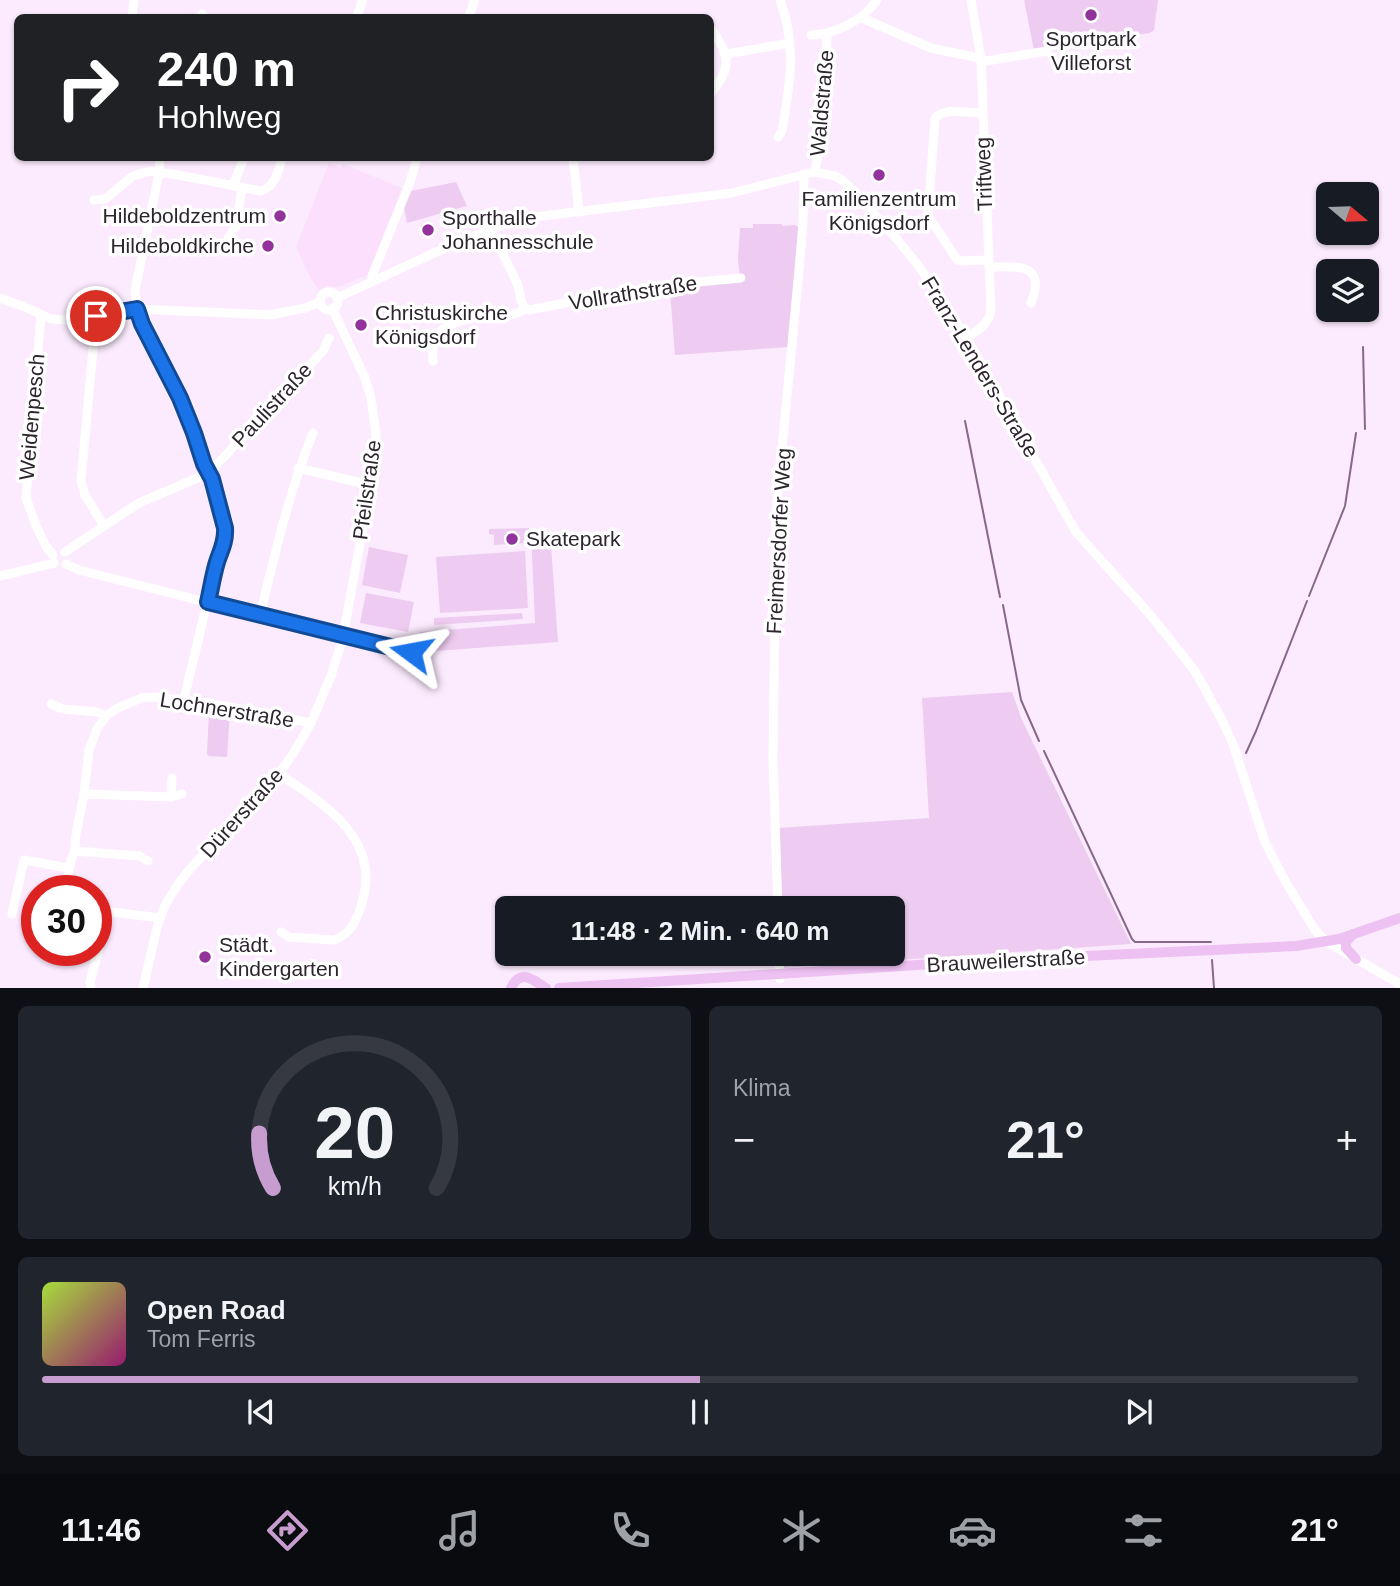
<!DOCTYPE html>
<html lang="de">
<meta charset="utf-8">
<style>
:root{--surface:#171b24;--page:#20242c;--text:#f1f3f6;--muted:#9ea1a6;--line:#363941;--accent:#c69dce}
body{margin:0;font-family:Helvetica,sans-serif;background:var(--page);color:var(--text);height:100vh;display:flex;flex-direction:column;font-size:26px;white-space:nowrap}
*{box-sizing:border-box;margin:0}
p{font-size:23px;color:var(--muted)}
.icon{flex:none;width:38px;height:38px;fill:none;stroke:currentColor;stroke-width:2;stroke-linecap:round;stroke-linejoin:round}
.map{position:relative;height:988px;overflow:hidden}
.drawer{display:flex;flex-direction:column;gap:18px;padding:18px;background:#0d0f14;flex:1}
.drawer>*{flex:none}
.banner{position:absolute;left:14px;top:14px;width:700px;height:147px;border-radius:10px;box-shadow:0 2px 5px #0004;background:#202124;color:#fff;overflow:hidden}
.needle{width:46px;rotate:109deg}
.tools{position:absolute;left:1316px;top:182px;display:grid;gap:14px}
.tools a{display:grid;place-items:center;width:63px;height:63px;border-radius:10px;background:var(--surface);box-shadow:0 2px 5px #0004;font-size:35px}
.speed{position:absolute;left:21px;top:875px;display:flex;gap:14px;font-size:35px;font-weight:700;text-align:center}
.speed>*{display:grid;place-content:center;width:91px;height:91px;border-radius:50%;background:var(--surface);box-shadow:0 2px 5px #0004;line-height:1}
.speed .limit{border:10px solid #d22;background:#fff;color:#111}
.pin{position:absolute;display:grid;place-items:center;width:60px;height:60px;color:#fff;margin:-30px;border:4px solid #fff;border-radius:50%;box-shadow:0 2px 7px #0007}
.me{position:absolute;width:77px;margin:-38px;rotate:283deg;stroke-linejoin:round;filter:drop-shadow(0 0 5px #0008)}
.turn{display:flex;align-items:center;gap:24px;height:147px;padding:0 28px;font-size:32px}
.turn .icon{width:91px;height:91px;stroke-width:2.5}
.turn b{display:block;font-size:49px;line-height:60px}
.big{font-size:52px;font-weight:700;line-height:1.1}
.drawer .widget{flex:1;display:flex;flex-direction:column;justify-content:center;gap:10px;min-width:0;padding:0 24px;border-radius:10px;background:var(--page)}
.drawer .dial{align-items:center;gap:0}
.dial svg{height:182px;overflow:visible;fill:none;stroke:var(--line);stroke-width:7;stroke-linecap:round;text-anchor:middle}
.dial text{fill:var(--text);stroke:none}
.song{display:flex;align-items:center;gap:21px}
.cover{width:84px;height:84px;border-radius:10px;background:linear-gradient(135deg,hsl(80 70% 55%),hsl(320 70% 35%))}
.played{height:7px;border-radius:4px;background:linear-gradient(90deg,var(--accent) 50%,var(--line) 50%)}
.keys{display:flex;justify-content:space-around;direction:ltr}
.heat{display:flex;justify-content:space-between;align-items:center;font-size:38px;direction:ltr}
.drawer .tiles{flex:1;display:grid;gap:18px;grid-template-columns:1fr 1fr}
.widget:last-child{grid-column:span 2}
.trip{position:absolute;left:495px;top:896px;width:410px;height:70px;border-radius:10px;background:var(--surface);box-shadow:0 2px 5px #0004;font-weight:700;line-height:70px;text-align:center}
.tab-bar{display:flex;height:112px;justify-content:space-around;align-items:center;background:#090b0e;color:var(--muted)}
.tab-bar .icon{width:49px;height:49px}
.tab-bar .current{color:var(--accent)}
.tab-bar b{font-size:32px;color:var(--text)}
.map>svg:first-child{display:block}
.built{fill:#fbdffd}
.green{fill:#eeccf1}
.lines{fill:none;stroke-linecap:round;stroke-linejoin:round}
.stream{stroke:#87688a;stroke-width:2}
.minor{stroke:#fff;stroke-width:9}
.major{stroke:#edc1f1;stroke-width:10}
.route-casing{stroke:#114b97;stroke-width:18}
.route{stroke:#1a73e8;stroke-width:12}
.poi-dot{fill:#92339c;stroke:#fff;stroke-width:2.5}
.labels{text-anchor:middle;stroke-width:7;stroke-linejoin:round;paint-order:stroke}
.poi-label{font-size:21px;fill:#2d252e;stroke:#fff;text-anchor:start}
.street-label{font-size:21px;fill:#2d252e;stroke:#fff}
</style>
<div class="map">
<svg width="1400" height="988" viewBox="0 0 1400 988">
<rect width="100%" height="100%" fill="#fcebfe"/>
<!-- built -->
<polygon class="built" points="329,163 341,168 343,164 404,189 370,275 359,278 339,287 327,286 319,290 310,277 296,247"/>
<!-- green -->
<g class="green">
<polygon points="1024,0 1158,0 1154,30 1150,33 1034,50"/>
<polygon points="456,182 467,206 407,223 404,207 411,191"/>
<polygon points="753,224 782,224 782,226 795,225 799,227 789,347 675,355 670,291 674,288 740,280 738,259 740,228 753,228"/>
<polygon points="529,528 530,543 494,545 494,535 489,534 489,529"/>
<polygon points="550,531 558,642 422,652 420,632 535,623 531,532"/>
<polygon points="369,547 408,555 400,593 362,585"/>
<polygon points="525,551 528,608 440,613 436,557"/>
<polygon points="366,593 414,602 408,632 360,623"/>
<polygon points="522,613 523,619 434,625 434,618"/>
<polygon points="1012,692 1022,720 1131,944 782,968 782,954 892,954 892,908 780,908 777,828 929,818 922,698"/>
<polygon points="211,709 230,712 227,757 209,756 207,754 209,710"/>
</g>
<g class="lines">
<!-- stream -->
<g class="stream">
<polyline points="1363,347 1365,429"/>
<polyline points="965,421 1000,597"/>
<polyline points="1309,596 1345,506 1356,433"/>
<polyline points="1003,605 1021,700 1039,741"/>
<polyline points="1044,751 1132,939 1135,942 1211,942"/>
<polyline points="1246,753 1256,731 1307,601"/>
<polyline points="1212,960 1214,988"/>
</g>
<!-- minor -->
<g class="minor">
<polyline points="202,14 204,18"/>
<polyline points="132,18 134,0"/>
<polyline points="356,18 363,0"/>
<polyline points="468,18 475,0"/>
<polyline points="862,18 931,48 974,57 986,61 1047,51"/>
<path d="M710,27C730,57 733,65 710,95"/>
<path d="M811,35C835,34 863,21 877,0"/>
<polyline points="726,54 790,43"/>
<path d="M982,113C968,113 946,107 935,118L928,215L957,260L964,261L988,260"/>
<path d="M778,137L782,131C790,85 797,45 780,0"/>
<path d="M160,158L159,173L135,290L137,309L142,324L180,398L194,433L204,464L212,479L225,528C226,541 222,550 217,561L184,699"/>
<polyline points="573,158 579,212"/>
<polyline points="815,172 824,119 827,34"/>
<polyline points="233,186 244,158"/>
<path d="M94,200L105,199L133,176L150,171L178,175L261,191C276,186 278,171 282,158"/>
<path d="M490,229C499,248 510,266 518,286C521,295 519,305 529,310L602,296L698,282L741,278"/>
<polyline points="228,238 236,227 242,188"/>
<path d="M989,267C1017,267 1047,262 1031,303"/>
<polyline points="373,281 372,276 410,182 417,158"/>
<circle cx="329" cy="301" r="9"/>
<polyline points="0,298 25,307 51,319 66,320 137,309 270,315 305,308 320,302"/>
<polyline points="337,298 445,248 510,222 542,216 732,193 815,172 835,176 842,180 851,188 897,239 923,272 966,337 1076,532 1153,618 1195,671 1222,720 1233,744 1265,842 1284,879 1315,930 1327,942 1400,984"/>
<polyline points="41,315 26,498 37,528 47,548 53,555"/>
<polyline points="96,316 81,481 85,495 104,526"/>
<path d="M966,337C977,332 989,323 991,311L981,59L971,0"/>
<path d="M433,361C432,342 432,334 450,325C459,321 467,318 476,316C492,314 513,319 525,309"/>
<polyline points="298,468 370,485"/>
<polyline points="65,552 139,503 209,473 323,351 329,338"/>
<polyline points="66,564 79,570 333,634 411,652"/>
<polyline points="0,576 54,563"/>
<path d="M260,616C275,553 289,492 313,433"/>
<polyline points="51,704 63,709 97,712 106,716"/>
<path d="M279,774C325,804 382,840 362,903C357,920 351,934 334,940L289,937L281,932"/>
<polyline points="84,794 171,797 182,794"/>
<polyline points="171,797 172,778"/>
<polyline points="75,851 140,856 148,861"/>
<polyline points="68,891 67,879 71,860 75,851 75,840 84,794 89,750 97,729 106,716 116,709 141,698 155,697 208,703 311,723"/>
<polyline points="778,908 773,761 776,512 799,270 803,223 804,174"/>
<polyline points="96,910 160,918"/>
<polyline points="12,914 24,860 69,868"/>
<polyline points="779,954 780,979"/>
<polyline points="91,988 90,982 109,912"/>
<path d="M143,988C149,965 153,940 160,918C172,882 208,850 234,823C241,820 245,815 248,808L279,774L293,754L311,723L331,676L343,637L372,476L376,434L371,398L365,378L332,308"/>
</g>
<!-- major -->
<g class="major">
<polyline points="1353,934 1346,942 1346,948 1356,959"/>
<path d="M511,988C521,968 533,980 546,988"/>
<polyline points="559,988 979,961 1296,946 1339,939 1400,918"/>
</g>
</g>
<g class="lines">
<!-- route casing -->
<g class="route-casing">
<path id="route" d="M96,316L137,309L142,324L180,398L194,433L204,464L212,479L225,528C226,541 221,550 217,562C213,575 211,589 208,602L411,652"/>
</g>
<!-- route -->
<use href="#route" class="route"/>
</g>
<!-- markers -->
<g class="poi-dot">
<circle cx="1091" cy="15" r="7"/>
<circle cx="879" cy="175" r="7"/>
<circle cx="280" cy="216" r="7"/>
<circle cx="428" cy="230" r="7"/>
<circle cx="268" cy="246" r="7"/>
<circle cx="361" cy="325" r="7"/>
<circle cx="512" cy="539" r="7"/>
<circle cx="205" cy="957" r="7"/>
</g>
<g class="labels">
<!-- poi labels -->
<g class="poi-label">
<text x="1091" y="46" text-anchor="middle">Sportpark<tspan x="1091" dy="24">Villeforst</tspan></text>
<text x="879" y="206" text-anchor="middle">Familienzentrum<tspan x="879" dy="24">Königsdorf</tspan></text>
<text x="266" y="223" text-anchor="end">Hildeboldzentrum</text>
<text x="442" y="225">Sporthalle<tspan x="442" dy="24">Johannesschule</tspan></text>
<text x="254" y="253" text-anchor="end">Hildeboldkirche</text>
<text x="375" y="320">Christuskirche<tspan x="375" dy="24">Königsdorf</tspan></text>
<text x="526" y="546">Skatepark</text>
<text x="219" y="952">Städt.<tspan x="219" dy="24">Kindergarten</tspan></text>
</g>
<!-- street labels -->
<g class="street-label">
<text transform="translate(822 103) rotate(-85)" y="7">Waldstraße</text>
<text transform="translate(984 174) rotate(-92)" y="7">Triftweg</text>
<text transform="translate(633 293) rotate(-9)" y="7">Vollrathstraße</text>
<text transform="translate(980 367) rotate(59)" y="7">Franz-Lenders-Straße</text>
<text transform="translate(272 405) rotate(-47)" y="7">Paulistraße</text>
<text transform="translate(32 417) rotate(-85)" y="7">Weidenpesch</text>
<text transform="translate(367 490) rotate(-82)" y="7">Pfeilstraße</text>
<text transform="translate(779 541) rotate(-87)" y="7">Freimersdorfer Weg</text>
<text transform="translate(227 710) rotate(9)" y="7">Lochnerstraße</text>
<text transform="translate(242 813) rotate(-48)" y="7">Dürerstraße</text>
<text transform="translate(1006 961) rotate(-3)" y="7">Brauweilerstraße</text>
</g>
</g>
</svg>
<div class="tools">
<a><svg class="needle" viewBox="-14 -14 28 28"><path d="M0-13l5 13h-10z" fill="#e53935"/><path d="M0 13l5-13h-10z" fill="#9ea1a6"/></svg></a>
<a><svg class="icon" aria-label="layers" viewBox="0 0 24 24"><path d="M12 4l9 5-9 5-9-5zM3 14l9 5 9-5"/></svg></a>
</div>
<div class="speed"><div class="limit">30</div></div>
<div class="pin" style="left:96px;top:316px;background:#d93025"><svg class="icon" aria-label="arrive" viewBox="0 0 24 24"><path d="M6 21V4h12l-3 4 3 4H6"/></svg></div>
<svg class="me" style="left:411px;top:652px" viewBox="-20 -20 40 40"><path d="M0-17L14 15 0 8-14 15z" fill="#1a73e8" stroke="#fff" stroke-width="4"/></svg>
<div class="trip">11:48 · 2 Min. · 640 m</div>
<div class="banner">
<div class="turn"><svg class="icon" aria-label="right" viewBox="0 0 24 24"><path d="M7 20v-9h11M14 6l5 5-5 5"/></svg><div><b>240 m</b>Hohlweg</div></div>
</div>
</div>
<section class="drawer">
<div class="tiles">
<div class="widget dial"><svg viewBox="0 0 100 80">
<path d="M14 69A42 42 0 1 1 86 69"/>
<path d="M14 69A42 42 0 0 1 8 45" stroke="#c69dce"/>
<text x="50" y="56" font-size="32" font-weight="700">20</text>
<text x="50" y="72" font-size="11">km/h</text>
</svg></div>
<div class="widget"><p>Klima</p>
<div class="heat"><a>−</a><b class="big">21°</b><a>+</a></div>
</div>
<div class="widget">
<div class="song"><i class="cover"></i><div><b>Open Road</b><p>Tom Ferris</p></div></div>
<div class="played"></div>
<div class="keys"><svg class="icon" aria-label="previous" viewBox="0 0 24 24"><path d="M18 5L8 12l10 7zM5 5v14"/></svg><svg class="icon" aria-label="pause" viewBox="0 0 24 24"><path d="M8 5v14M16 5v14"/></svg><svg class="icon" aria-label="next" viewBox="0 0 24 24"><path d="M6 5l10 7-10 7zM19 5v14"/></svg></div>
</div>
</div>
</section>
<nav class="tab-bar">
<b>11:46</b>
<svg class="icon current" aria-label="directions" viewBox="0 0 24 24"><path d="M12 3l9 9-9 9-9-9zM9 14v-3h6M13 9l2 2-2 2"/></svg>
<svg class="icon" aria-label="music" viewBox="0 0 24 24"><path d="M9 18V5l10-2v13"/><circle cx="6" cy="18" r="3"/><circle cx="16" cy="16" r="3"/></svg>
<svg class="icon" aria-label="phone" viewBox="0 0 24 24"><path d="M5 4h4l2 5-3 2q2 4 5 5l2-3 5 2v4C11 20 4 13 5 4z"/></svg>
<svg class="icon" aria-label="climate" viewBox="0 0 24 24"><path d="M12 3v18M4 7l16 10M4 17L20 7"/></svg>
<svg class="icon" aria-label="car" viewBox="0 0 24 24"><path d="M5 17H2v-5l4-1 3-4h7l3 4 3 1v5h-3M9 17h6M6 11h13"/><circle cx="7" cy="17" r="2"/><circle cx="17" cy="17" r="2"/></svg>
<svg class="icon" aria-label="filters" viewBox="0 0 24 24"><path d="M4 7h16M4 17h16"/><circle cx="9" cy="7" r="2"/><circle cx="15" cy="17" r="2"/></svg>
<b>21°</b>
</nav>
